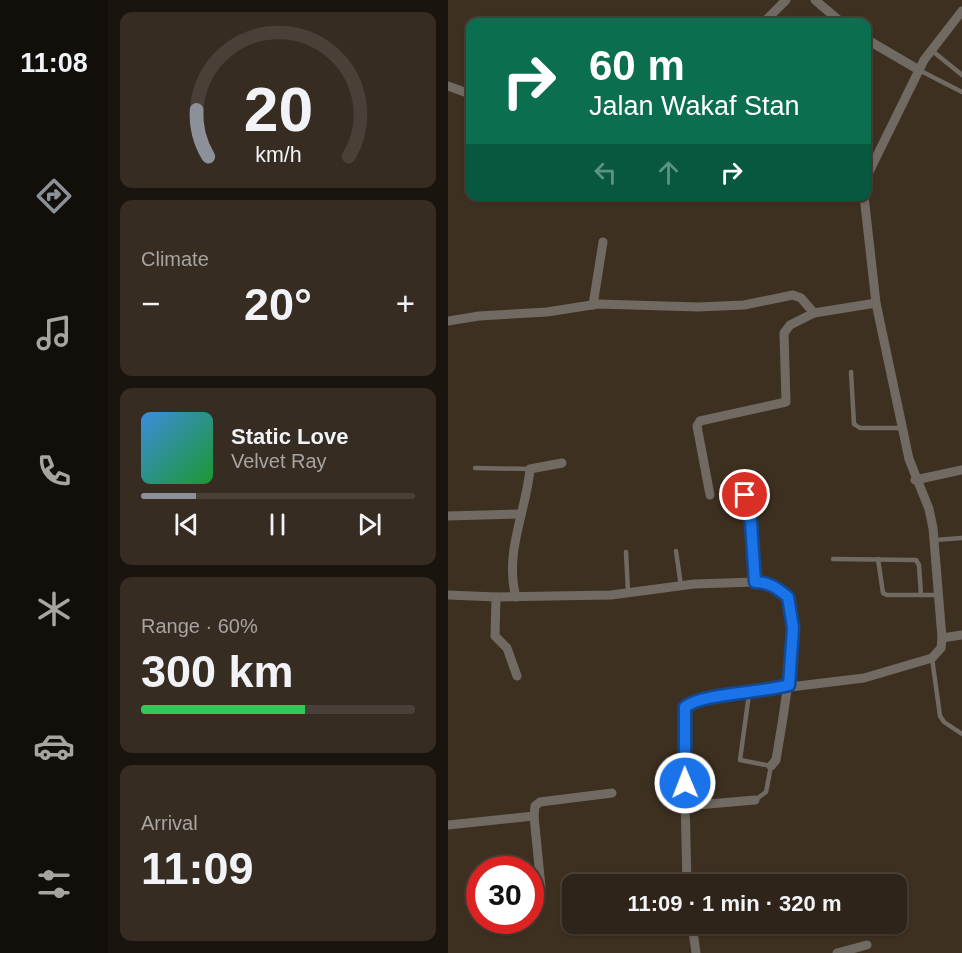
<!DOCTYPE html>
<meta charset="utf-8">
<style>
:root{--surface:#2e2419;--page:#362c22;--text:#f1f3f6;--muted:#a7a4a2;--line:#494138;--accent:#8c9099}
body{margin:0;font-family:Arial,sans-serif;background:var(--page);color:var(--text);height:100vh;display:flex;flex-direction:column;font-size:22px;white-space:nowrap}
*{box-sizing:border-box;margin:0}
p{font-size:20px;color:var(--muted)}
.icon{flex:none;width:33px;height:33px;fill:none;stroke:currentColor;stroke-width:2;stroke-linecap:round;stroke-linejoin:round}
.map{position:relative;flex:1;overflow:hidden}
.sheet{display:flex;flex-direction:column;gap:12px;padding:12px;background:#19140e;width:340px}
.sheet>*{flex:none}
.banner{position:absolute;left:18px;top:18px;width:405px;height:183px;border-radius:12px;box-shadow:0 2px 4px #0004,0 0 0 2px var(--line);background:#0b6e4f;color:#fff;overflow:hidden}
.speed{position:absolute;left:18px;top:856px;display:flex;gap:12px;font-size:30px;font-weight:700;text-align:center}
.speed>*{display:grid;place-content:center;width:78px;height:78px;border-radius:50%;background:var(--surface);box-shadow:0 2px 4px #0004,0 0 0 2px var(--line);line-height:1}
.speed .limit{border:9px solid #d22;background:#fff;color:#111}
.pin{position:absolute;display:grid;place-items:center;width:51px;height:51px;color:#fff;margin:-26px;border:3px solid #fff;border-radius:50%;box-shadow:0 2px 6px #0007}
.me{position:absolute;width:66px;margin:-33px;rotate:359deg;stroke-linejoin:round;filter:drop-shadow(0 0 4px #0008)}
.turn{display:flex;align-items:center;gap:21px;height:126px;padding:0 24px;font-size:27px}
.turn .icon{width:78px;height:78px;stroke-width:2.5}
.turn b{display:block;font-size:42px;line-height:51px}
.lanes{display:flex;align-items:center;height:57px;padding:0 24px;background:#0003;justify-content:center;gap:30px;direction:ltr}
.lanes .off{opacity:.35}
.big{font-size:45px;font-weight:800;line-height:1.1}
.sheet .tile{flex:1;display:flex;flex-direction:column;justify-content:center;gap:9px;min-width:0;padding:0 21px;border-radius:12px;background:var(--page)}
.sheet .dial{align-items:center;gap:0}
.dial svg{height:156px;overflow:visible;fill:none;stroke:var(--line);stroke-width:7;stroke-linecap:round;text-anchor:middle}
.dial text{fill:var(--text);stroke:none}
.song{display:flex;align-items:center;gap:18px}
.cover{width:72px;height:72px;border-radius:9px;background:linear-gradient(135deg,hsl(210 70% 55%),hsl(130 70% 35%))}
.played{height:6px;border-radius:3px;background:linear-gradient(90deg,var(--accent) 20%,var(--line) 20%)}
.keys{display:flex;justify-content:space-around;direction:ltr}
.heat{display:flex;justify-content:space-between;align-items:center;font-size:33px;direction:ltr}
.charge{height:9px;border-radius:4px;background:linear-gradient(90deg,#34c759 60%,var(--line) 0)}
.trip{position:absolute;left:114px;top:874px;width:345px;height:60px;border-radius:12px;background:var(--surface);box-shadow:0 2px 4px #0004,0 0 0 2px var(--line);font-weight:800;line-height:60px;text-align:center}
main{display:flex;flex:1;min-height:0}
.tab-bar{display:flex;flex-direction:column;width:108px;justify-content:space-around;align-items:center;background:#120e0a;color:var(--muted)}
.tab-bar .icon{width:42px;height:42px}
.tab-bar .selected{color:var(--accent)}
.tab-bar b{font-size:27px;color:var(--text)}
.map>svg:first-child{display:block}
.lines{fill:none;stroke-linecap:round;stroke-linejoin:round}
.lane{stroke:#716a62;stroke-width:4.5}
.street{stroke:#716a62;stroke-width:9}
.route-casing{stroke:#114b97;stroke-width:15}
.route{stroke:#1a73e8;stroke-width:10}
</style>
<main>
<nav class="tab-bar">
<b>11:08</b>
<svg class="icon selected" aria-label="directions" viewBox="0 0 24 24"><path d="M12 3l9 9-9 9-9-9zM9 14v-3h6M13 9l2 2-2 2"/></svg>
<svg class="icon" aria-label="music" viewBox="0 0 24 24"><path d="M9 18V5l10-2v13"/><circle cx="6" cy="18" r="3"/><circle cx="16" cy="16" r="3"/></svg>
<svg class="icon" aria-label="phone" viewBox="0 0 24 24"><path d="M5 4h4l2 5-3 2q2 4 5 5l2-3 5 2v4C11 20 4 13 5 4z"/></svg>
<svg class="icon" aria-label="climate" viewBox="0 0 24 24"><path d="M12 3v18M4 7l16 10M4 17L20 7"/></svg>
<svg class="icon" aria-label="car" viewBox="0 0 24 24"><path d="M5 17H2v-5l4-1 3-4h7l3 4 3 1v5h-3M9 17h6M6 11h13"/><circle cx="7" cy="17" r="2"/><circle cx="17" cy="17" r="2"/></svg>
<svg class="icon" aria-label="filters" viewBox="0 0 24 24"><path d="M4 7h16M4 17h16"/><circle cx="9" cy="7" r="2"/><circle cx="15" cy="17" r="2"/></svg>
</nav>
<section class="sheet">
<div class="tile dial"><svg viewBox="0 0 100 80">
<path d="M14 69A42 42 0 1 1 86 69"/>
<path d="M14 69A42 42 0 0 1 8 45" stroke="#8c9099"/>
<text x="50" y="56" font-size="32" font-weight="700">20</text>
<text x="50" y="72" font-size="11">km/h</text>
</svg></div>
<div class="tile"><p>Climate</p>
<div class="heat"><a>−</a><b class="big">20°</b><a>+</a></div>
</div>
<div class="tile">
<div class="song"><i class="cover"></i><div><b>Static Love</b><p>Velvet Ray</p></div></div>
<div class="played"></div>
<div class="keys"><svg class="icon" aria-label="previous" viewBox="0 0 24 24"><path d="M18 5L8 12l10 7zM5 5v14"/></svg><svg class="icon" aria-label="pause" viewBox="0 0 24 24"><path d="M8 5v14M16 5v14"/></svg><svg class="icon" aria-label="next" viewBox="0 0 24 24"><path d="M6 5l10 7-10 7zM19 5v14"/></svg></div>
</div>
<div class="tile"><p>Range · 60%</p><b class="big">300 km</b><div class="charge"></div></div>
<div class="tile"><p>Arrival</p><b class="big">11:09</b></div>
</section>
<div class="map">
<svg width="514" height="953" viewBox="0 0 514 953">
<rect width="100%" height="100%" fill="#3e3021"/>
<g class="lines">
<!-- lane -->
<g class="lane">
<polyline points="482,49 514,75"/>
<polyline points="471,70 514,92"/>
<polyline points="403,372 406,424 412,428 454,428"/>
<polyline points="27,468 82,469"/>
<polyline points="487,540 514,538"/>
<polyline points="228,551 233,586"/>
<polyline points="178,552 180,592"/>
<polyline points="385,559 468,560 471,565 473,595"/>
<polyline points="430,559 435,593 439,595 490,595"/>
<polyline points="484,658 492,716 496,722 514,734"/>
<polyline points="301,694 292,760 323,766 318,792 307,800"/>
</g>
<!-- street -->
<g class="street">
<polyline points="367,0 393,22"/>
<polyline points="316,22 338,0"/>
<polyline points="418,39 471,70"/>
<polyline points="0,86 22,94"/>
<polyline points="418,178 476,60 514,11"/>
<polyline points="145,305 155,242"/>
<polyline points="0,321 31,316 99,312 150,304 250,307 296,305 345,295 353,298 366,313 428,303"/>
<polyline points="467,480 514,470"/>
<polyline points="262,495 249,426 252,421 338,402 336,333 342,325 366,313"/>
<polyline points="297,495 303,523 307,582"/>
<polyline points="0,516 73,514"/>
<path d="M0,595L48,597L163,595L246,584L307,582C321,582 329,588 340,597C348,652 337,705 328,760L323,766"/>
<polyline points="48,597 47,636 59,648 69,676"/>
<path d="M68,597C56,553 78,512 82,469L114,463"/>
<polyline points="494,638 514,635"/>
<polyline points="237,806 307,800"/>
<polyline points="86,816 93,887"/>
<polyline points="0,825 86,816 87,806 92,802 164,793"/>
<polyline points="239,885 235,713 237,707 251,698 416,678 484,658 493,648 494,638 485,528 481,509 461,459 428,303 416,196"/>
<polyline points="244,924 248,953"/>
<polyline points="389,953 419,945"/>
</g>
</g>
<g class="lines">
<!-- route casing -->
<g class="route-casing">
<path id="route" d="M237,783V707C255,693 314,693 341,685L345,628L340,597C329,588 321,582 307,582L303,523L297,495"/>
</g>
<!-- route -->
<use href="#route" class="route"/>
</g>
</svg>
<div class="speed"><div class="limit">30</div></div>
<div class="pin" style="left:297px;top:495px;background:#d93025"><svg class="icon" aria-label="arrive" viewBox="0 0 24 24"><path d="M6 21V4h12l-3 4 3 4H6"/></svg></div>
<svg class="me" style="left:237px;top:783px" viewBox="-20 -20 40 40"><circle r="17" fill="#1a73e8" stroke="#fff" stroke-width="3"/><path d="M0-11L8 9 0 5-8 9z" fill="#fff"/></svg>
<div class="trip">11:09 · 1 min · 320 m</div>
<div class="banner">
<div class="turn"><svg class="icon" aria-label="right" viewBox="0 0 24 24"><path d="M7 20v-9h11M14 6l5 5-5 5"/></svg><div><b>60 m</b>Jalan Wakaf Stan</div></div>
<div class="lanes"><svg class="icon off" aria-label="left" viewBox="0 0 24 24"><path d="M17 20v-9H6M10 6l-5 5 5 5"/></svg><svg class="icon off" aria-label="ahead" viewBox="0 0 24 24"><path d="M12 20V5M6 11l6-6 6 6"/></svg><svg class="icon" aria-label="right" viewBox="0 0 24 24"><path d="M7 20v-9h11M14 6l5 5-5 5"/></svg></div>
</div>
</div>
</main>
